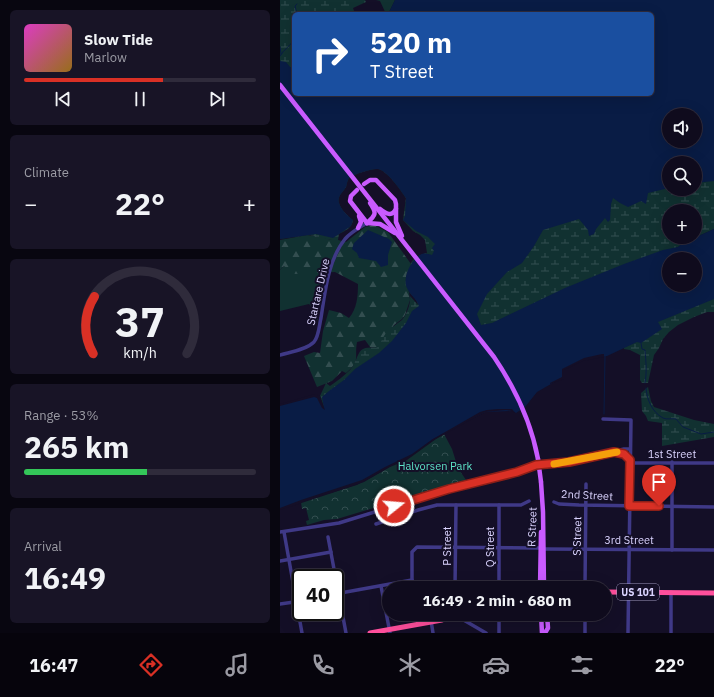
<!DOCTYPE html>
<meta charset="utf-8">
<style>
:root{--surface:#0f0b1d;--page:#181426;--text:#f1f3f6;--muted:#9b9ba4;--line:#2f2b3b;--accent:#d93025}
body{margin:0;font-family:"IBM Plex Sans",sans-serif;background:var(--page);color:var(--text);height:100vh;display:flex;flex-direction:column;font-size:15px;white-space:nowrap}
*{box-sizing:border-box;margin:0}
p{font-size:13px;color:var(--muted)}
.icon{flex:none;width:22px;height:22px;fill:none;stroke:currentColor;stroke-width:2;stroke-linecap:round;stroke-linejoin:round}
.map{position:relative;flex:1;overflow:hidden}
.panel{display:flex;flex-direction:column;gap:10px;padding:10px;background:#080610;width:280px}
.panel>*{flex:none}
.banner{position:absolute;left:12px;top:12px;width:362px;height:84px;border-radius:6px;box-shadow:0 4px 16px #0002,0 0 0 1px var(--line);background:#1a4fa0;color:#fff;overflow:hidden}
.fabs{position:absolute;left:382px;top:108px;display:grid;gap:8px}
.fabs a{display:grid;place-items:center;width:40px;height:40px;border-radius:50%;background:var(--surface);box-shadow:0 4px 16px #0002,0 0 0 1px var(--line);font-size:20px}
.speed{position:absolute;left:12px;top:569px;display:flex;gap:8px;font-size:20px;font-weight:700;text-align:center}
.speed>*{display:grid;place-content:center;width:52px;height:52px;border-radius:50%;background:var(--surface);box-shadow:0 4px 16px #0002,0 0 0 1px var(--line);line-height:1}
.speed .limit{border:2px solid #111;border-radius:6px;background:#fff;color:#111}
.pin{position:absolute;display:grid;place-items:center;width:34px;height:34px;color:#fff;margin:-41px -17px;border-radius:50% 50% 50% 0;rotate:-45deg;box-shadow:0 0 4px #0007}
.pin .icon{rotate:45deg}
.me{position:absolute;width:44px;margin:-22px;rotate:73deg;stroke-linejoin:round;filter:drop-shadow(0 0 3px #0008)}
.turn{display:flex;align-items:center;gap:14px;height:84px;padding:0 12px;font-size:18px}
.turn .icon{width:52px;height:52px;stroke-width:2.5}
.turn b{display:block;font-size:28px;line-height:34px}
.big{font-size:30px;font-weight:800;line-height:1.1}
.panel .widget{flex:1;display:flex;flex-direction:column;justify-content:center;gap:6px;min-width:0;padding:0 14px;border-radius:6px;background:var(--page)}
.panel .dial{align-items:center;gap:0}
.dial svg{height:104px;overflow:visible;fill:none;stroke:var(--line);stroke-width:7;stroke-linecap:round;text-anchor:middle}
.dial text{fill:var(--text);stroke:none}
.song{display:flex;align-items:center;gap:12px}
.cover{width:48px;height:48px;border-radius:6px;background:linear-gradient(135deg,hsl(310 70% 55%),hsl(40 70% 35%))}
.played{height:4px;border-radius:2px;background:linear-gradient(90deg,var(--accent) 60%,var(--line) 60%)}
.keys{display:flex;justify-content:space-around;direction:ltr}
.heat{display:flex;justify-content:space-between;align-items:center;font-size:22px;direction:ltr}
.charge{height:6px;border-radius:3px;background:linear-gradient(90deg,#34c759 53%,var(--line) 0)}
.trip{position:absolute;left:102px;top:581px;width:230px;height:40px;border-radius:20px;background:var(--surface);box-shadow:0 4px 16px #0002,0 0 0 1px var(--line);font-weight:800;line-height:40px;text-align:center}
.menu{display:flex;height:64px;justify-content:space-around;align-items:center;background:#06040c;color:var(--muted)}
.menu .icon{width:28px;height:28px}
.menu .current{color:var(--accent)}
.menu b{font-size:18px;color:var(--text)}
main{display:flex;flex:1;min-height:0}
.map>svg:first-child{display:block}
.green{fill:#113131}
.forest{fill:url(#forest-firs)}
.wetland{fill:url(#wetland-marsh);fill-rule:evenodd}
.park{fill:url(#park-crowns)}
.water{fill:#091c45;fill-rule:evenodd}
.pier{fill:#140f27}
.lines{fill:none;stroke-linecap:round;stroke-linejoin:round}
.stream{stroke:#091c45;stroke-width:1}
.minor{stroke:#3f3987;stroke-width:3.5}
.major{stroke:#c95bff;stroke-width:4.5}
.highway{stroke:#ff4f9c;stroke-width:5}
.major-bridge{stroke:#c95bff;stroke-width:4.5}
.route-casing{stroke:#8d1f18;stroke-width:10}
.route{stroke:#d93025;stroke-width:7}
.slow{stroke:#f59e0b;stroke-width:7}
.labels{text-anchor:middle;stroke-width:4;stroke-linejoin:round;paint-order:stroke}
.shield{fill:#140f27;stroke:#9f99be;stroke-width:1}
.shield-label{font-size:10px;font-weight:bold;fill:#dbd4ff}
.street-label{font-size:11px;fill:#dbd4ff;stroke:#140f27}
.park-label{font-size:11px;fill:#5de3c7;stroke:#140f27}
</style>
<main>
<section class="panel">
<div class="widget">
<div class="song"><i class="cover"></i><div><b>Slow Tide</b><p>Marlow</p></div></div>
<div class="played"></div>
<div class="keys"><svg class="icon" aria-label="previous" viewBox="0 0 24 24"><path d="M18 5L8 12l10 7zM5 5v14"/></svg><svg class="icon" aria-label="pause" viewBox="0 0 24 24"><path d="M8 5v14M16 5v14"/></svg><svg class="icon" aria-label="next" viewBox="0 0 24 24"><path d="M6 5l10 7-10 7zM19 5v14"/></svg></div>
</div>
<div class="widget"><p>Climate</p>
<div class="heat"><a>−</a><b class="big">22°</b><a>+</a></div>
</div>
<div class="widget dial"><svg viewBox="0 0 100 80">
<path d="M14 69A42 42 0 1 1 86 69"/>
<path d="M14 69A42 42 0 0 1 15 25" stroke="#d93025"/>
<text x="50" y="56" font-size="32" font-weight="700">37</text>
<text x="50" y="72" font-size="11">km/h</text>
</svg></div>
<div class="widget"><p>Range · 53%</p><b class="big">265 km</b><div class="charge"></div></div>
<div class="widget"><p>Arrival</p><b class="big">16:49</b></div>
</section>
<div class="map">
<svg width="434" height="633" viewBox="0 0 434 633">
<defs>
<pattern id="forest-firs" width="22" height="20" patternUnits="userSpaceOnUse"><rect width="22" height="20" fill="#113131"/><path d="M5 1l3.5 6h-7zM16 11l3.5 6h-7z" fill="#334e50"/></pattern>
<pattern id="wetland-marsh" width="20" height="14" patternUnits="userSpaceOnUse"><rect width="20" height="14" fill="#113131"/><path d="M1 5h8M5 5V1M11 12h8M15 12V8" fill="none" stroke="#334e50"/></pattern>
<pattern id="park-crowns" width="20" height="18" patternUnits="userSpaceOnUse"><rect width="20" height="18" fill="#113131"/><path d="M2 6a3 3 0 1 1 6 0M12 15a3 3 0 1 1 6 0" fill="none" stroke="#334e50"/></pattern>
</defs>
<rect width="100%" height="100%" fill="#140f27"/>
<!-- green -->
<g class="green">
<polygon points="96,0 115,0 108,14 106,14 100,1"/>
<polygon points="4,266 46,272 38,306 38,320 35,320 31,306 29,304 0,311 0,270"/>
<polygon points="250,509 258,509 258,524 249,525"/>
</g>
<!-- forest -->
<path class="forest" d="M94,225L108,232L131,264L126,278V286L129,292L130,300L125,315L122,319L114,325L101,344L96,348L90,347L85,340L77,342C74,358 81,360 66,373L62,371L52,381L37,387L24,356L34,352L40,353L43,331L49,310L61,313L69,318C77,309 78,296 78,284L55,272L15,274L4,266L0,270V240L27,235L41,237L51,240H58L66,242L85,227Z"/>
<!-- wetland -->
<g class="wetland">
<polygon points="0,0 85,0 86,2 73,8 75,14 14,14 14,78 0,81"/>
<path d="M434,0V229L403,243L398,247L205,331L150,309L44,408L40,396L46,383L50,386C57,381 64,376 70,370C81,358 74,345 96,348C102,343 102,337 107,332C111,327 117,324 122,320C127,314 131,303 130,296L138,305C137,298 129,294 126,287C124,280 128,266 133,260C137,256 142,254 147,253L145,240L140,235L133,231L123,220L126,198C121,191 108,171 98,169C92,168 74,174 69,178C67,181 67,184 66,187C63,192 57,196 59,203C61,210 68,216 73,220C72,228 65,231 59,234L58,240C48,241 39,236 29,235C20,235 9,238 0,239V191L372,94V14ZM389,115H415V141H389ZM389,163H415V189H389ZM389,211H415V237H389Z"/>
<polygon points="434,289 434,312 427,312 414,317 398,325 389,332 383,339 379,348 374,355 368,383 362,383 360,380 360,355 350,350 344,349 344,347 324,356 324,355 322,354 304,358 282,369 282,377 270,383 270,384 255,391 242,407 236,395 285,364 345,339 375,323 377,319"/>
<polygon points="368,387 371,401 374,407 414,420 434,424 434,437 382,446 382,423 368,421 366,416 362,411 361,393"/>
</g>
<!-- park -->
<polygon class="park" points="164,434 172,449 178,468 186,480 57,519 44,520 27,525 26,521 29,520 26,508 22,509 21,502 77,485 101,472"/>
<!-- water -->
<g class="water">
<path d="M115,0H434V181L415,183V163H389V188L368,193L366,204L361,201L348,207L340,203L333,198L331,204L330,220L328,222L325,218L316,229L314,234L309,236L308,230L299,219L263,230L254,246L242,263L227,272L207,294L197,314L201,325L212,323L285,288L344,264L383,250L398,247L403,243L434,229V299L378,322L382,329L361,343L357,342L327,356L304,359L282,370L283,377L257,392L245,407L236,413L233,411L205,412L153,439L130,456L105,469L83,482L0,509V405L35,396L39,399L44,408L42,397L49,391L64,380L75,369L99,353L112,341L126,323L132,311L139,306C137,299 130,295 127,288C122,278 131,260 140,255C144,252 148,254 152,255L154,251L152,248L155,244L148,237L136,231L123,220L125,216L126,198C121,191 108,171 98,169C92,168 74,174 69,178C67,181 67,184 66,187C63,192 57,196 59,203C61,210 68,216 73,220L71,226L53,238L36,234L0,239V61L6,62L10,67L14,68V94H372V14H108ZM389,115H415V141H389ZM389,259H415V285H389Z"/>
<polygon points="88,230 109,239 112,242 108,255 108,265 101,267 96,261 79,258 77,253 72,249 74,243"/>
</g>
<!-- pier -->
<g class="pier">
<polygon points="322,354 324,354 324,357 303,361 284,370 284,379 270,384 270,383 282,377 282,369 304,358"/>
<polygon points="35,394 40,396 45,410 42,408 37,398 34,397 0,406 0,404"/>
<polygon points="218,409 232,409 235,413 232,411 226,410 205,412 156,439 127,460 110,467 84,482 52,493 0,510 0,508 21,500 82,480 105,467 132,454 153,439 200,412 207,410"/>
</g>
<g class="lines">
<!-- stream -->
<g class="stream">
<polyline points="17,14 15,6 17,4"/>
<polyline points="0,47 1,54"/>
<path d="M0,56C4,49 11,46 14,39"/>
<path d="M361,343L362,349L365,350C366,362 367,372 365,383"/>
<path d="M366,388C367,400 372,412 383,418C387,420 392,418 396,419L403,427L421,434L434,432"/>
<polyline points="324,414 325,356"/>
</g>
<!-- minor -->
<g class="minor">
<path d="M0,355C10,352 26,350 34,342C39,336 39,326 41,318C45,292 48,260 65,239C71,232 79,228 87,223"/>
<polyline points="323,419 351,420 348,633"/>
<polyline points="336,452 344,454 350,460"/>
<polyline points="350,463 434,463"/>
<polyline points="274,502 279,504 299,505 434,507"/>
<polyline points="96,524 138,510 157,505 241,505 249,501"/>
<polyline points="0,532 59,523 169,489 237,472 256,465 289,462 344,449 350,449"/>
<polyline points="4,532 22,633"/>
<polyline points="48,537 66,633"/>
<polyline points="264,549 434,550"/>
<polyline points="392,550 392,462"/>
<polyline points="0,561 51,552"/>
<polyline points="101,586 110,633"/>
<polyline points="133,588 132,584 132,552 137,547 261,548"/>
<polyline points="175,588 176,505"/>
<polyline points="219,588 219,505"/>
<polyline points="305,588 306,484"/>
<polyline points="55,594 132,580"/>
<polyline points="0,604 21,601"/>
<polyline points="150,614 153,633"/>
<polyline points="219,614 219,633"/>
<polyline points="175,615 206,633"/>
<polyline points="305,633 305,614"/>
<polyline points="391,633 391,592"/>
</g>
<!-- major -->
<g class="major">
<path d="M0,85L214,357C235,388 251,422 258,459"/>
<polyline points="84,184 90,180 96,180 115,200 116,204 116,222 122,236"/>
<polyline points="77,190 71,196 70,201 87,223"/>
<path d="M100,209C106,214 112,217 116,209"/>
<polyline points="87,223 100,224 115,233"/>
<path d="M87,223C96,215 97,213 90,203"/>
<polyline points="78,228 81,222 79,216"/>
<polyline points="261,482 263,512 264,588"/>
<polyline points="260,588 261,532"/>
<polyline points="261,614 262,633"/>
<polyline points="265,633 268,628 267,614"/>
</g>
<!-- highway -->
<g class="highway">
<polyline points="325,592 434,593"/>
<polyline points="90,633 162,620 176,614"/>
</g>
<!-- major-bridge -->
<polyline class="major-bridge" points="258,459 261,482"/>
</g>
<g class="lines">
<!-- route casing -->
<g class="route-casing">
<polyline id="route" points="114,506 169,489 237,472 256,465 289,462 334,452 344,454 350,460 349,506 379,506"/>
</g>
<!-- route -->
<use href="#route" class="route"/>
<!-- slow -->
<polyline class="slow" points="274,464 337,452"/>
</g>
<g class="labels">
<!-- shield labels -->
<rect class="shield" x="337" y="584" width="42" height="16" rx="3"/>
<g class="shield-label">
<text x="358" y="596">US 101</text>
</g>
<!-- street labels -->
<g class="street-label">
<text transform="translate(38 292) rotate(-77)" y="4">Startare Drive</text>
<text x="392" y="458">1st Street</text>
<text transform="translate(307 495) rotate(3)" y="4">2nd Street</text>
<text transform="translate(252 527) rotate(-88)" y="4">R Street</text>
<text transform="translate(297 536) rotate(-89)" y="4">S Street</text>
<text x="349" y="544">3rd Street</text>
<text transform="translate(167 546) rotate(-90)" y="4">P Street</text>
<text transform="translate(210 547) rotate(-90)" y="4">Q Street</text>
</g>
<!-- park labels -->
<g class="park-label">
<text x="155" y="470">Halvorsen Park</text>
</g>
</g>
</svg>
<div class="fabs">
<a><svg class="icon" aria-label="sound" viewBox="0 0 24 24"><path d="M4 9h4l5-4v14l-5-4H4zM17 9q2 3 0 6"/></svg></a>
<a><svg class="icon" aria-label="search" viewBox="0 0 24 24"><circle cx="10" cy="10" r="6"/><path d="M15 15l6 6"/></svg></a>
<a>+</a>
<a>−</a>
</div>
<div class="speed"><div class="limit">40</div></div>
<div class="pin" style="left:379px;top:506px;background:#d93025"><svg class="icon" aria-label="arrive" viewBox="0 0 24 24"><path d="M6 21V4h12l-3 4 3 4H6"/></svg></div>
<svg class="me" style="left:114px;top:506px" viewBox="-20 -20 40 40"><circle r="17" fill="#d93025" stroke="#fff" stroke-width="3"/><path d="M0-11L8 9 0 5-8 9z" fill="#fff"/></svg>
<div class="trip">16:49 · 2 min · 680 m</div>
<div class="banner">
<div class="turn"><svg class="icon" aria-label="right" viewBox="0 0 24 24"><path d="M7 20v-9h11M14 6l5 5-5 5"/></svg><div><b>520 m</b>T Street</div></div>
</div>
</div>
</main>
<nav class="menu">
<b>16:47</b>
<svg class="icon current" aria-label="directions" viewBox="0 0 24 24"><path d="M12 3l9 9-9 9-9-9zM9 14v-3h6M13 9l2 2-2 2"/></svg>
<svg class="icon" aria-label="music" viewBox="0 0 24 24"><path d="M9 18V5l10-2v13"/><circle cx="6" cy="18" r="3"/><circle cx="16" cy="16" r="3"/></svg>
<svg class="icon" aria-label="phone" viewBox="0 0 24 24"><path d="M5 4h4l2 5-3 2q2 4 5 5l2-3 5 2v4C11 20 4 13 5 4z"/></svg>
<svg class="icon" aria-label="climate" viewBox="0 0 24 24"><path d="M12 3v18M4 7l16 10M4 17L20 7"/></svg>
<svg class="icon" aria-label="car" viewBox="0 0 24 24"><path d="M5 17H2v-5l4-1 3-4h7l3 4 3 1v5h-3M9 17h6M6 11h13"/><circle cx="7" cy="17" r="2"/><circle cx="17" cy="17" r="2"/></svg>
<svg class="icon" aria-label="filters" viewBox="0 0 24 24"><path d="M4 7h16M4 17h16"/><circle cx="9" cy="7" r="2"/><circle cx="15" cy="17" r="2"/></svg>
<b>22°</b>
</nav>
